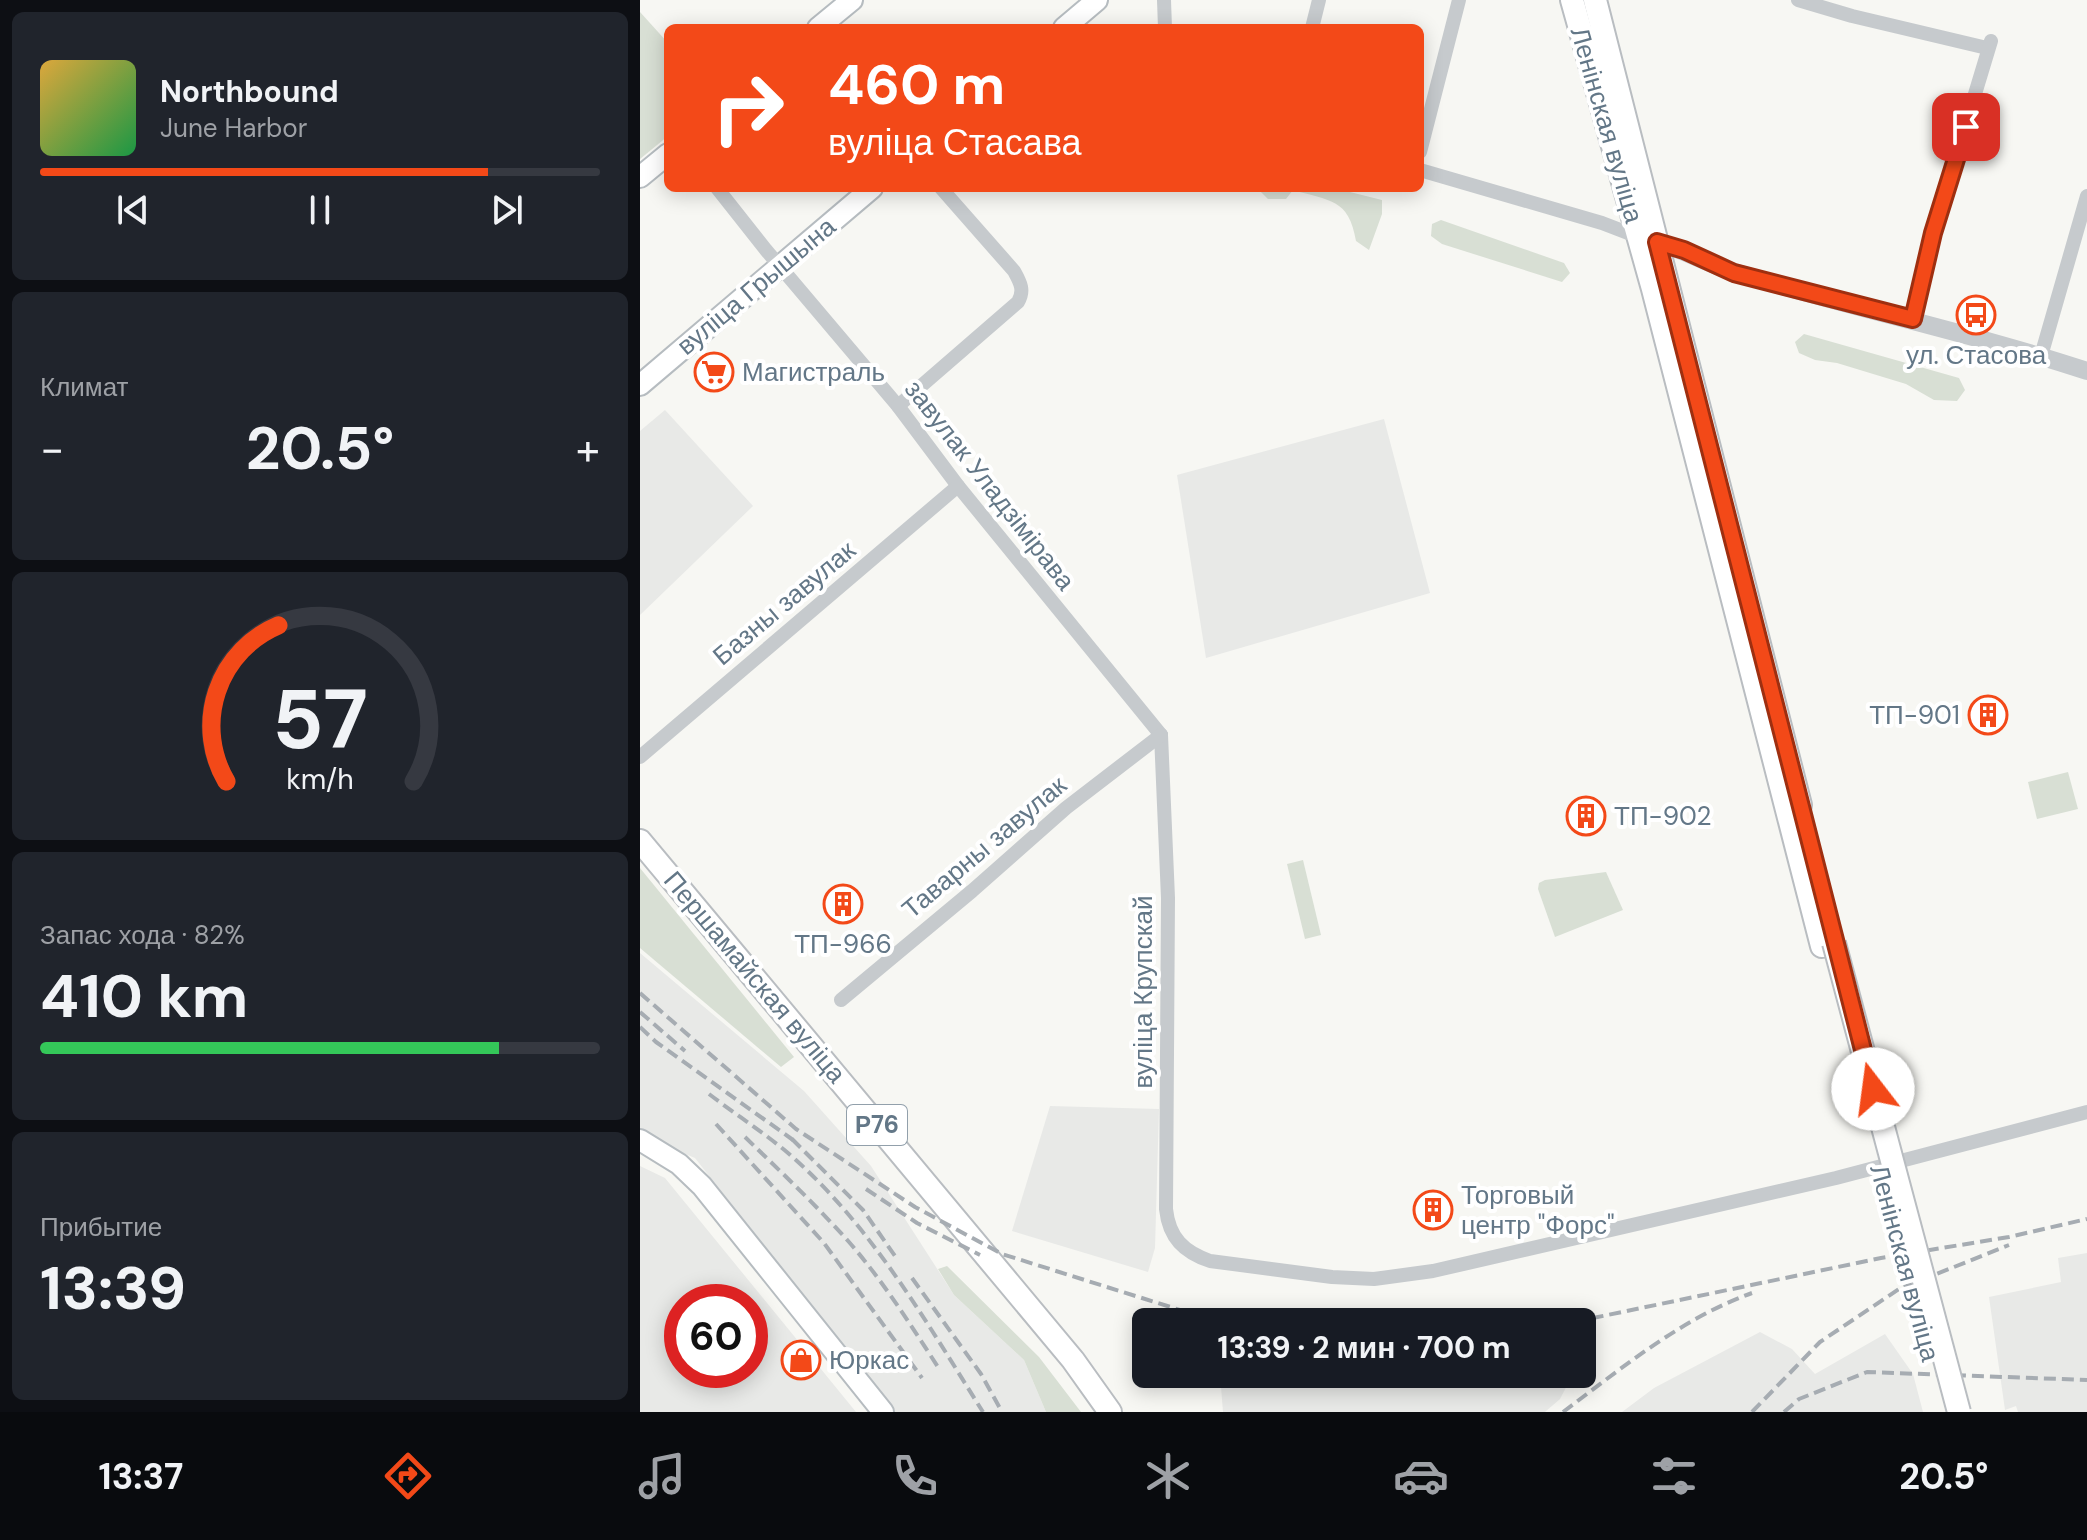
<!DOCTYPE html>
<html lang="ru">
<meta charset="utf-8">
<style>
:root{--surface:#171b24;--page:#20242c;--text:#f1f3f6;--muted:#9ea1a6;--line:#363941;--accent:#f34918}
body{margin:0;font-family:"DM Sans",sans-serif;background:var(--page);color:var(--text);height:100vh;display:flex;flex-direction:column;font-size:30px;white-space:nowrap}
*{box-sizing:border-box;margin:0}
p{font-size:26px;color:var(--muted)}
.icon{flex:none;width:44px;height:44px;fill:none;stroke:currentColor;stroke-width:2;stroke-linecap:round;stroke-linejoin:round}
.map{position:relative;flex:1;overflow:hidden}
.details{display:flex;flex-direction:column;gap:12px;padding:12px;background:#0d0f14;width:640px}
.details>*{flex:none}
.banner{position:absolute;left:24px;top:24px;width:760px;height:168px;border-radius:12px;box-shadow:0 4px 20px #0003;background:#f34918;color:#fff;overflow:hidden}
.speed{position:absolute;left:24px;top:1284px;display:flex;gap:16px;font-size:40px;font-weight:700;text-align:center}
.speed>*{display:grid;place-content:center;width:104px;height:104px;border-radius:50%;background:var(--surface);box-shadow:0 4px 20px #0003;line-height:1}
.speed .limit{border:12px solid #d22;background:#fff;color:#111}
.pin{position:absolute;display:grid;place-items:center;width:68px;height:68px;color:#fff;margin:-34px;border-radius:16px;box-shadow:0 4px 12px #0006}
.me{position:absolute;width:88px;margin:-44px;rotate:345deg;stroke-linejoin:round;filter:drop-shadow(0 0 6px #0008)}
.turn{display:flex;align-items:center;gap:28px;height:168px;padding:0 32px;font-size:36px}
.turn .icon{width:104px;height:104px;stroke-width:2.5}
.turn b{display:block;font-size:56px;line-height:68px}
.big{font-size:60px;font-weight:700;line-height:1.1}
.details .widget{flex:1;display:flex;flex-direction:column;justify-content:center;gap:12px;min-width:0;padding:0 28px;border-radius:12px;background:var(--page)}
.details .dial{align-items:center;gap:0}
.dial svg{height:208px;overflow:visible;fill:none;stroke:var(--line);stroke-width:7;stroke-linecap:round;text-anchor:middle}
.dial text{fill:var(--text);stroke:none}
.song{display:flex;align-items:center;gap:24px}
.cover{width:96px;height:96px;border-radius:12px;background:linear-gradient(135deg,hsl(40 70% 55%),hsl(140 70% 35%))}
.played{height:8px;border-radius:4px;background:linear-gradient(90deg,var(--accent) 80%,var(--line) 80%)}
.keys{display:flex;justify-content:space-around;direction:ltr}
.heat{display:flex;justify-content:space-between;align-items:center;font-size:44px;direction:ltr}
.charge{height:12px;border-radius:6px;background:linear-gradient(90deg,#34c759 82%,var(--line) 0)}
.trip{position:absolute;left:492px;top:1308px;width:464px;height:80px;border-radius:12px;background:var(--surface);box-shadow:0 4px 20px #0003;font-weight:700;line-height:80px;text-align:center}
.tabs{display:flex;height:128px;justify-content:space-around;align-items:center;background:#090b0e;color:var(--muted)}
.tabs .icon{width:56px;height:56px}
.tabs .active{color:var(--accent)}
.tabs b{font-size:36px;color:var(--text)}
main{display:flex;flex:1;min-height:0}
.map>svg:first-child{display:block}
.built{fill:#e8e9e7;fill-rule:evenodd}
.green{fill:#d8dfd4}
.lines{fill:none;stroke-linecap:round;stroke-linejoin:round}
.secondary-casing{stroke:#b6bcc0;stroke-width:24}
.primary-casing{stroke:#b9bdc1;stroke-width:26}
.minor{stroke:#c6cacd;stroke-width:14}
.tertiary{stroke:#c6cacd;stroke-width:18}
.secondary{stroke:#fff;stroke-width:20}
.primary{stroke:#fff;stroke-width:22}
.rail{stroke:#a6acb2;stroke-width:4;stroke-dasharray:12 6;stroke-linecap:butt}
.primary-bridge-casing{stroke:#b9bdc1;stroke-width:26;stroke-linecap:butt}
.primary-bridge{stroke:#fff;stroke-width:22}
.route-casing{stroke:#9e2f10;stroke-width:20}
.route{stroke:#f34918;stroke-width:14}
.labels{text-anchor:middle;stroke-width:8;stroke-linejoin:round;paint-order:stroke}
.shield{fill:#fff;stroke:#92a0ab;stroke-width:2}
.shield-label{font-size:24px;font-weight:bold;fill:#637787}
.street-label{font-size:26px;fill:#637787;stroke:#fff}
.poi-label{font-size:26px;fill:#637787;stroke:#fff;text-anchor:start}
</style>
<main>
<section class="details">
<div class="widget">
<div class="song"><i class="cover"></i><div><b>Northbound</b><p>June Harbor</p></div></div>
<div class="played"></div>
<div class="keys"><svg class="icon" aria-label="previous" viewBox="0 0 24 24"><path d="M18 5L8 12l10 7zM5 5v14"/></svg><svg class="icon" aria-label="pause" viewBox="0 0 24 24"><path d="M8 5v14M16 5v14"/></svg><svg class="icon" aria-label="next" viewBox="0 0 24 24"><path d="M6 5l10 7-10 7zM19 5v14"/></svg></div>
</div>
<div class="widget"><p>Климат</p>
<div class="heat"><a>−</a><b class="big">20.5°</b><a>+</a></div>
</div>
<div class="widget dial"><svg viewBox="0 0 100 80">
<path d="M14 69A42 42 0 1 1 86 69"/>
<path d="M14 69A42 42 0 0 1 34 9" stroke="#f34918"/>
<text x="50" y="56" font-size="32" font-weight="700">57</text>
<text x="50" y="72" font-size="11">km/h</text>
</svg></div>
<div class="widget"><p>Запас хода · 82%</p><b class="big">410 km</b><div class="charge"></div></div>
<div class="widget"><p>Прибытие</p><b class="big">13:39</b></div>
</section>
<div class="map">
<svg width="1447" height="1412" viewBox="0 0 1447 1412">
<rect width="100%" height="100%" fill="#f7f7f3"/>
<!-- built -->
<g class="built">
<polygon points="25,410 113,506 0,615 0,431"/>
<polygon points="744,419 790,593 566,658 537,475"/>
<polygon points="0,953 164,1091 231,1166 314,1295 384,1360 406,1412 254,1412 55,1158 0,1135"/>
<polygon points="410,1106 519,1109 515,1248 508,1272 372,1231"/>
<path d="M0,1166L25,1178L216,1412H0ZM42,1302H110V1370H42Z"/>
<polygon points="1447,1253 1447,1412 1378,1412 1376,1406 1365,1410 1349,1297 1421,1282 1418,1258"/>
<polygon points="1120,1332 1152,1349 1175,1374 1245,1334 1273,1374 1283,1412 982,1412 1014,1388"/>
<polygon points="580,1374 933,1374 920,1399 905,1412 583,1412"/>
</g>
<!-- green -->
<g class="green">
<polygon points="0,12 28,43 28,136 0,159"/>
<path d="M617,188H694L742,200V214L729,250L716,241C709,198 689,201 653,190L646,199H628Z"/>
<polygon points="801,220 924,263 930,273 922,282 802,244 791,236 792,224"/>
<polygon points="1164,334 1319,378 1325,390 1317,401 1294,400 1266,384 1197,363 1175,360 1159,353 1155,342"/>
<polygon points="1428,772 1438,809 1397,819 1388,782"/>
<polygon points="663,860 681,935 665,939 647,864"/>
<polygon points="0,868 154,1057 141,1067 0,948"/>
<polygon points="966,872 983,910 915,937 898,889 899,883 905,880"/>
<polygon points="307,1266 399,1357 441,1412 406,1412 384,1360 314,1295 298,1269"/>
</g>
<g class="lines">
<!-- secondary casing -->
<g class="secondary-casing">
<g id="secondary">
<polyline points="178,28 212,0"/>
<polyline points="424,28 457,0"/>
<polyline points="0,177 28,154"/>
<polyline points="0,385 232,188"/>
<polyline points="0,1140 39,1164 62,1186 243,1412"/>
</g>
</g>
<!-- primary casing -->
<g class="primary-casing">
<g id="primary">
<polyline points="932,0 1013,289 1182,946"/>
<polyline points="955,0 1160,805"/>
<polyline points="0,841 433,1360 470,1412"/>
</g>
</g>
<!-- minor -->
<g class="minor">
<polyline points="524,0 525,28"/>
<polyline points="1158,0 1212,16 1347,48"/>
<polyline points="672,28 679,0"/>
<polyline points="780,152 819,0"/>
<polyline points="780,170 962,223 1001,238"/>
<polyline points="77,188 126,250 258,406 318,486 521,735"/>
<polyline points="1273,319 1293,233 1351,41"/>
<polyline points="1401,356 1447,196"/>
<path d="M258,406L378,302C385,290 380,282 374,271L301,188"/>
<path d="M521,735L528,898L526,1209C529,1238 544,1252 570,1261L692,1277L734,1279L793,1271L1196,1178L1447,1112"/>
<polyline points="0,757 318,486"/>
<polyline points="201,1000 332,891 426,808 521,735"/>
</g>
<!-- tertiary -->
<path class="tertiary" d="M1017,242C1045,250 1069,265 1097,273C1213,308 1332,333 1447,371"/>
<!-- secondary -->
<use href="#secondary" class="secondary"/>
<!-- primary -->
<use href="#primary" class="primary"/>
<!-- rail -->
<g class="rail">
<polyline points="0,993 156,1129 275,1207 362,1254 575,1321"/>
<polyline points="0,1012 45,1051"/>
<polyline points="0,1027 16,1042 153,1140"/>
<path d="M69,1094C95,1114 123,1132 148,1153C231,1225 285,1320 343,1412"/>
<polyline points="76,1124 184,1243 282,1378"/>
<path d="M105,1137C140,1171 176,1205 209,1242C243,1281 270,1324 298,1367"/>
<polyline points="152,1139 223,1210 255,1256"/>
<polyline points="226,1189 277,1223 340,1255"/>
<polyline points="272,1278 341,1374 362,1412"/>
<polyline points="934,1322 1241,1258 1369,1237 1447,1219"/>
<path d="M923,1412C982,1368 1042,1318 1112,1293"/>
<polyline points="1112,1412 1180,1342 1259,1289 1369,1245"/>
<polyline points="1144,1412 1159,1399 1227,1372 1447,1380"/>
</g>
<!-- primary-bridge casing -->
<g class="primary-bridge-casing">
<polyline id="primary-bridge" points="1194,943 1319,1412"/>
</g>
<!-- primary-bridge -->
<use href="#primary-bridge" class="primary-bridge"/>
</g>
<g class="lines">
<!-- route casing -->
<g class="route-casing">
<polyline id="route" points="1233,1089 1017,242 1044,250 1094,273 1273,319 1293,233 1326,127"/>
</g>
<!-- route -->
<use href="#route" class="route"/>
</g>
<!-- icons -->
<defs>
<g id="bus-ring" transform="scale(2)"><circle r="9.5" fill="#fff" stroke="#f34918" stroke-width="1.5"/><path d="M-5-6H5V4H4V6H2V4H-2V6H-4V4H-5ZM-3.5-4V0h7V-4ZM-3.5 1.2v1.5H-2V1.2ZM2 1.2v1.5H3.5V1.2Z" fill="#f34918"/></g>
<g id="supermarket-ring" transform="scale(2)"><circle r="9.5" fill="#fff" stroke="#f34918" stroke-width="1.5"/><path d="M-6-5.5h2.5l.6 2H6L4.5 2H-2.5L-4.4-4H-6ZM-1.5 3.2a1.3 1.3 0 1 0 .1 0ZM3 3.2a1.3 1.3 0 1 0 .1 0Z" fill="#f34918"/></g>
<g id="building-ring" transform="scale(2)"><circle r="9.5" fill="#fff" stroke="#f34918" stroke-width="1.5"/><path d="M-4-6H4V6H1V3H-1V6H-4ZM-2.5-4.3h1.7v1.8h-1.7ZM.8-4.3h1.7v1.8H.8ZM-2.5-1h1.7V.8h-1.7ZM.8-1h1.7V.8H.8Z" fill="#f34918"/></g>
<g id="shop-ring" transform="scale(2)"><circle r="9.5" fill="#fff" stroke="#f34918" stroke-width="1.5"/><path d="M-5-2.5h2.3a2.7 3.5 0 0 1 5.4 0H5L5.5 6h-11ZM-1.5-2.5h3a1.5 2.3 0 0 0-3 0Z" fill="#f34918"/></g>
</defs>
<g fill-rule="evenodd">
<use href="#bus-ring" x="1336" y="315"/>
<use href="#supermarket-ring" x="74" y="372"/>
<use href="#building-ring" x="1348" y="715"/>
<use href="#building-ring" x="946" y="816"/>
<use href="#building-ring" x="203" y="904"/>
<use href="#building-ring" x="793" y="1210"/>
<use href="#shop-ring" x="161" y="1360"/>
</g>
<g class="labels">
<!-- shield labels -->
<rect class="shield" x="207" y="1105" width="60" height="40" rx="6"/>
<g class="shield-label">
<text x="237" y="1133">Р76</text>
</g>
<!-- street labels -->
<g class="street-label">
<text transform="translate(967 125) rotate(74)" y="9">Ленінская вуліца</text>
<text transform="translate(116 286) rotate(-40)" y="9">вуліца Грышына</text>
<text transform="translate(350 485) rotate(52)" y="9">завулак Уладзімірава</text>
<text transform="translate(144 603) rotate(-40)" y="9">Базны завулак</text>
<text transform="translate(344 847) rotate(-40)" y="9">Таварны завулак</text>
<text transform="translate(115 977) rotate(50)" y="9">Першамайская вуліца</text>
<text transform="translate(503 992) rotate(-90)" y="9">вуліца Крупскай</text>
<text transform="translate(1265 1263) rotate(75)" y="9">Ленінская вуліца</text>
</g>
<!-- poi labels -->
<g class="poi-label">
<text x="1336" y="364" text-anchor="middle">ул. Стасова</text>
<text x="102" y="381">Магистраль</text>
<text x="1320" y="724" text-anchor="end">ТП-901</text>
<text x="974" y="825">ТП-902</text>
<text x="203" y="953" text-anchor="middle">ТП-966</text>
<text x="821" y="1204">Торговый<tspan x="821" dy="30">центр "Форс"</tspan></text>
<text x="189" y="1369">Юркас</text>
</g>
</g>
</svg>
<div class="speed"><div class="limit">60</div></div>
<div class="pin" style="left:1326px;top:127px;background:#d93025"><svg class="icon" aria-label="arrive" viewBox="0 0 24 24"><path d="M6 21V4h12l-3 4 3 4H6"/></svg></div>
<svg class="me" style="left:1233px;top:1089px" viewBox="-20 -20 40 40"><circle r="19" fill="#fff"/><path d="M0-13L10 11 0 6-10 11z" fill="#f34918"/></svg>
<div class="trip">13:39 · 2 мин · 700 m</div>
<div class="banner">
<div class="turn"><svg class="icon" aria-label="right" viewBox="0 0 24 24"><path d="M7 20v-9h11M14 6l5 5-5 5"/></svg><div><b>460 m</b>вуліца Стасава</div></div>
</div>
</div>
</main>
<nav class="tabs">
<b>13:37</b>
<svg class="icon active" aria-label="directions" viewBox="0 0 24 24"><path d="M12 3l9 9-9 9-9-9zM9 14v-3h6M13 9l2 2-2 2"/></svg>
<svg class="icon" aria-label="music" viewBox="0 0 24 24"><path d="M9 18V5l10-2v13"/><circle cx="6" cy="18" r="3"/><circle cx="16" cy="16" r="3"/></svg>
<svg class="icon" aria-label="phone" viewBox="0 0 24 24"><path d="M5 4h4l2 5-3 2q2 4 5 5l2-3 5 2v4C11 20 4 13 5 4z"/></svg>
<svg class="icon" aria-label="climate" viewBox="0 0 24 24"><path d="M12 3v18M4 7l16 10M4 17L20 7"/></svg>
<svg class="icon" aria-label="car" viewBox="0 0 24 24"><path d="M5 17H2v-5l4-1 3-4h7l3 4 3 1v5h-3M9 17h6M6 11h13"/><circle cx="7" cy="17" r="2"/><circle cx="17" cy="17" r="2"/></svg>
<svg class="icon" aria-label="filters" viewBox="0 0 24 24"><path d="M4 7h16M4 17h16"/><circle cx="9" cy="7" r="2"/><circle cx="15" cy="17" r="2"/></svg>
<b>20.5°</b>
</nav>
